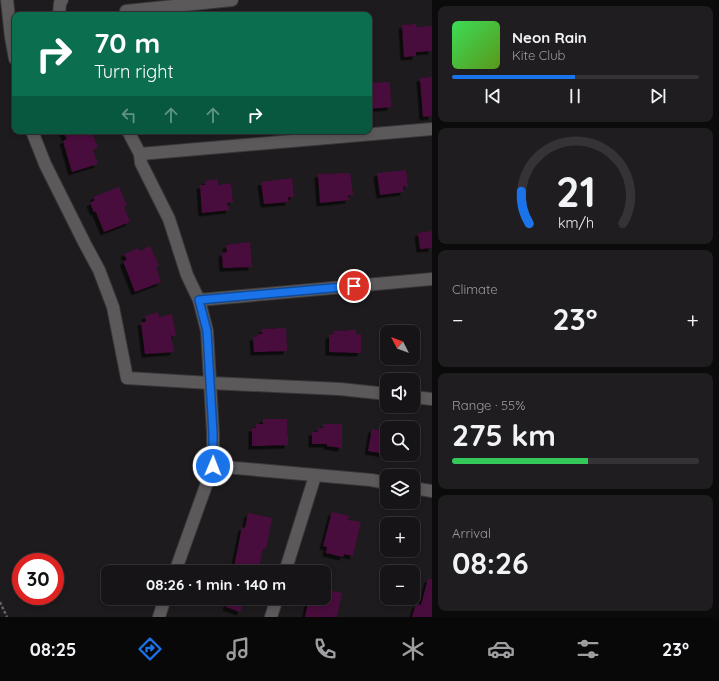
<!DOCTYPE html>
<meta charset="utf-8">
<style>
:root{--surface:#161416;--page:#1f1d1f;--text:#f1f3f6;--muted:#9e9ea1;--line:#353335;--accent:#1a73e8}
body{margin:0;font-family:Quicksand,sans-serif;background:var(--page);color:var(--text);height:100vh;display:flex;flex-direction:column;font-size:15px;white-space:nowrap}
*{box-sizing:border-box;margin:0}
p{font-size:13px;color:var(--muted)}
.icon{flex:none;width:22px;height:22px;fill:none;stroke:currentColor;stroke-width:2;stroke-linecap:round;stroke-linejoin:round}
.map{position:relative;flex:1;overflow:hidden}
.sheet{display:flex;flex-direction:column;gap:6px;padding:6px;background:#0c0b0c;width:287px}
.sheet>*{flex:none}
.banner{position:absolute;left:12px;top:12px;width:360px;height:122px;border-radius:8px;box-shadow:0 2px 6px #0003,0 0 0 1px var(--line);background:#0b6e4f;color:#fff;overflow:hidden}
.needle{width:26px;rotate:312deg}
.buttons{position:absolute;left:380px;top:325px;display:grid;gap:8px}
.buttons a{display:grid;place-items:center;width:40px;height:40px;border-radius:8px;background:var(--surface);box-shadow:0 2px 6px #0003,0 0 0 1px var(--line);font-size:20px}
.speed{position:absolute;left:12px;top:553px;display:flex;gap:8px;font-size:20px;font-weight:700;text-align:center}
.speed>*{display:grid;place-content:center;width:52px;height:52px;border-radius:50%;background:var(--surface);box-shadow:0 2px 6px #0003,0 0 0 1px var(--line);line-height:1}
.speed .limit{border:6px solid #d22;background:#fff;color:#111}
.pin{position:absolute;display:grid;place-items:center;width:34px;height:34px;color:#fff;margin:-17px;border:2px solid #fff;border-radius:50%;box-shadow:0 1px 4px #0007}
.me{position:absolute;width:44px;margin:-22px;rotate:1deg;stroke-linejoin:round;filter:drop-shadow(0 0 3px #0008)}
.turn{display:flex;align-items:center;gap:14px;height:84px;padding:0 16px;font-size:18px}
.turn .icon{width:52px;height:52px;stroke-width:2.5}
.turn b{display:block;font-size:28px;line-height:34px}
.lanes{display:flex;align-items:center;height:38px;padding:0 16px;background:#0003;justify-content:center;gap:20px;direction:ltr}
.lanes .off{opacity:.35}
.big{font-size:30px;font-weight:700;line-height:1.1}
.sheet .tile{flex:1;display:flex;flex-direction:column;justify-content:center;gap:6px;min-width:0;padding:0 14px;border-radius:8px;background:var(--page)}
.sheet .dial{align-items:center;gap:0}
.dial svg{height:104px;overflow:visible;fill:none;stroke:var(--line);stroke-width:7;stroke-linecap:round;text-anchor:middle}
.dial text{fill:var(--text);stroke:none}
.song{display:flex;align-items:center;gap:12px}
.cover{width:48px;height:48px;border-radius:6px;background:linear-gradient(135deg,hsl(130 70% 55%),hsl(90 70% 35%))}
.played{height:4px;border-radius:2px;background:linear-gradient(90deg,var(--accent) 50%,var(--line) 50%)}
.keys{display:flex;justify-content:space-around;direction:ltr}
.heat{display:flex;justify-content:space-between;align-items:center;font-size:22px;direction:ltr}
.charge{height:6px;border-radius:3px;background:linear-gradient(90deg,#34c759 55%,var(--line) 0)}
.trip{position:absolute;left:101px;top:565px;width:230px;height:40px;border-radius:8px;background:var(--surface);box-shadow:0 2px 6px #0003,0 0 0 1px var(--line);font-weight:700;line-height:40px;text-align:center}
.dock{display:flex;height:64px;justify-content:space-around;align-items:center;background:#090809;color:var(--muted)}
.dock .icon{width:28px;height:28px}
.dock .current{color:var(--accent)}
.dock b{font-size:18px;color:var(--text)}
main{display:flex;flex:1;min-height:0}
.map>svg:first-child{display:block}
.building{fill:#4a0b3d;filter:url(#shadow)}
.lines{fill:none;stroke-linecap:round;stroke-linejoin:round}
.minor-casing{stroke:#3a3839;stroke-width:14}
.path{stroke:#626162;stroke-width:2.5;stroke-dasharray:3 2;stroke-linecap:butt}
.minor{stroke:#5c595b;stroke-width:12}
.route-casing{stroke:#114b97;stroke-width:10}
.route{stroke:#1a73e8;stroke-width:7}
</style>
<main>
<div class="map">
<svg width="432" height="617" viewBox="0 0 432 617">
<defs>
<filter id="shadow"><feDropShadow dx="-3.5" dy="3.5" stdDeviation="0" flood-color="#0009"/></filter>
</defs>
<rect width="100%" height="100%" fill="#1d1b1d"/>
<!-- building -->
<g class="building">
<polygon points="416,24 416,27 432,26 432,51 416,52 416,56 404,57 402,25"/>
<polygon points="432,77 432,116 423,117 420,78"/>
<polygon points="390,82 391,107 369,109 369,83"/>
<polygon points="62,131 91,131 98,147 93,150 98,164 72,172 63,141 67,139"/>
<polygon points="406,170 408,187 403,186 404,192 380,195 377,173"/>
<polygon points="350,173 353,195 348,195 349,200 320,203 318,174"/>
<polygon points="292,178 294,197 288,197 289,202 264,204 261,182"/>
<polygon points="218,179 218,185 231,183 233,202 227,203 230,210 202,213 200,185 205,185 205,181"/>
<polygon points="119,187 127,205 124,207 130,222 104,232 96,212 94,212 90,203 95,200 93,197"/>
<polygon points="432,231 432,248 420,249 418,233"/>
<polygon points="250,242 252,267 223,268 222,253 227,252 226,245"/>
<polygon points="150,246 159,265 156,267 161,282 135,292 123,261 127,260 124,254 138,248 140,251"/>
<polygon points="158,312 159,317 172,314 176,336 171,336 174,352 145,354 141,322 146,322 145,316"/>
<polygon points="286,328 287,351 254,352 253,337 258,337 258,334 262,334 262,329"/>
<polygon points="356,330 356,335 361,334 361,353 329,352 329,335 334,334 334,331"/>
<polygon points="263,419 287,419 288,445 252,446 252,428 256,428 256,424 263,424"/>
<polygon points="323,424 342,424 342,448 327,446 327,444 312,444 312,432 318,432 318,428 323,428"/>
<polygon points="372,429 387,431 387,454 368,451"/>
<polygon points="332,512 349,516 348,520 361,522 353,556 344,554 343,557 326,553 327,547 323,546"/>
<polygon points="248,513 272,518 266,549 263,549 258,572 233,572 242,527 245,528"/>
<polygon points="428,579 432,579 432,617 412,617 416,604 421,605"/>
<polygon points="324,589 342,593 337,617 305,617 309,598 324,598"/>
<polygon points="229,598 246,598 240,612 226,607"/>
</g>
<g class="lines">
<!-- minor casing -->
<g class="minor-casing">
<g id="minor">
<polyline points="7,0 11,37 15,59"/>
<polyline points="126,11 232,0"/>
<polyline points="59,15 60,3 62,0"/>
<polyline points="32,131 45,164 85,244 99,270 113,307 127,378 210,383 340,389 387,394"/>
<polyline points="128,131 140,154 141,163 169,219 187,275 199,300 207,331 213,433 213,466 175,572"/>
<polyline points="140,154 432,129"/>
<polyline points="199,300 432,279"/>
<polyline points="413,397 432,399"/>
<polyline points="213,466 371,480 387,483"/>
<polyline points="413,488 432,491"/>
<polyline points="285,572 315,476"/>
<polyline points="159,617 165,598"/>
<polyline points="271,617 277,598"/>
</g>
</g>
<!-- path -->
<polyline class="path" points="0,602 7,617"/>
<!-- minor -->
<use href="#minor" class="minor"/>
</g>
<g class="lines">
<!-- route casing -->
<g class="route-casing">
<polyline id="route" points="213,466 213,433 207,331 199,300 354,286"/>
</g>
<!-- route -->
<use href="#route" class="route"/>
</g>
</svg>
<div class="buttons">
<a><svg class="needle" viewBox="-14 -14 28 28"><path d="M0-13l5 13h-10z" fill="#e53935"/><path d="M0 13l5-13h-10z" fill="#9e9ea1"/></svg></a>
<a><svg class="icon" aria-label="sound" viewBox="0 0 24 24"><path d="M4 9h4l5-4v14l-5-4H4zM17 9q2 3 0 6"/></svg></a>
<a><svg class="icon" aria-label="search" viewBox="0 0 24 24"><circle cx="10" cy="10" r="6"/><path d="M15 15l6 6"/></svg></a>
<a><svg class="icon" aria-label="layers" viewBox="0 0 24 24"><path d="M12 4l9 5-9 5-9-5zM3 14l9 5 9-5"/></svg></a>
<a>+</a>
<a>−</a>
</div>
<div class="speed"><div class="limit">30</div></div>
<div class="pin" style="left:354px;top:286px;background:#d93025"><svg class="icon" aria-label="arrive" viewBox="0 0 24 24"><path d="M6 21V4h12l-3 4 3 4H6"/></svg></div>
<svg class="me" style="left:213px;top:466px" viewBox="-20 -20 40 40"><circle r="17" fill="#1a73e8" stroke="#fff" stroke-width="3"/><path d="M0-11L8 9 0 5-8 9z" fill="#fff"/></svg>
<div class="trip">08:26 · 1 min · 140 m</div>
<div class="banner">
<div class="turn"><svg class="icon" aria-label="right" viewBox="0 0 24 24"><path d="M7 20v-9h11M14 6l5 5-5 5"/></svg><div><b>70 m</b>Turn right</div></div>
<div class="lanes"><svg class="icon off" aria-label="left" viewBox="0 0 24 24"><path d="M17 20v-9H6M10 6l-5 5 5 5"/></svg><svg class="icon off" aria-label="ahead" viewBox="0 0 24 24"><path d="M12 20V5M6 11l6-6 6 6"/></svg><svg class="icon off" aria-label="ahead" viewBox="0 0 24 24"><path d="M12 20V5M6 11l6-6 6 6"/></svg><svg class="icon" aria-label="right" viewBox="0 0 24 24"><path d="M7 20v-9h11M14 6l5 5-5 5"/></svg></div>
</div>
</div>
<section class="sheet">
<div class="tile">
<div class="song"><i class="cover"></i><div><b>Neon Rain</b><p>Kite Club</p></div></div>
<div class="played"></div>
<div class="keys"><svg class="icon" aria-label="previous" viewBox="0 0 24 24"><path d="M18 5L8 12l10 7zM5 5v14"/></svg><svg class="icon" aria-label="pause" viewBox="0 0 24 24"><path d="M8 5v14M16 5v14"/></svg><svg class="icon" aria-label="next" viewBox="0 0 24 24"><path d="M6 5l10 7-10 7zM19 5v14"/></svg></div>
</div>
<div class="tile dial"><svg viewBox="0 0 100 80">
<path d="M14 69A42 42 0 1 1 86 69"/>
<path d="M14 69A42 42 0 0 1 8 44" stroke="#1a73e8"/>
<text x="50" y="56" font-size="32" font-weight="700">21</text>
<text x="50" y="72" font-size="11">km/h</text>
</svg></div>
<div class="tile"><p>Climate</p>
<div class="heat"><a>−</a><b class="big">23°</b><a>+</a></div>
</div>
<div class="tile"><p>Range · 55%</p><b class="big">275 km</b><div class="charge"></div></div>
<div class="tile"><p>Arrival</p><b class="big">08:26</b></div>
</section>
</main>
<nav class="dock">
<b>08:25</b>
<svg class="icon current" aria-label="directions" viewBox="0 0 24 24"><path d="M12 3l9 9-9 9-9-9zM9 14v-3h6M13 9l2 2-2 2"/></svg>
<svg class="icon" aria-label="music" viewBox="0 0 24 24"><path d="M9 18V5l10-2v13"/><circle cx="6" cy="18" r="3"/><circle cx="16" cy="16" r="3"/></svg>
<svg class="icon" aria-label="phone" viewBox="0 0 24 24"><path d="M5 4h4l2 5-3 2q2 4 5 5l2-3 5 2v4C11 20 4 13 5 4z"/></svg>
<svg class="icon" aria-label="climate" viewBox="0 0 24 24"><path d="M12 3v18M4 7l16 10M4 17L20 7"/></svg>
<svg class="icon" aria-label="car" viewBox="0 0 24 24"><path d="M5 17H2v-5l4-1 3-4h7l3 4 3 1v5h-3M9 17h6M6 11h13"/><circle cx="7" cy="17" r="2"/><circle cx="17" cy="17" r="2"/></svg>
<svg class="icon" aria-label="filters" viewBox="0 0 24 24"><path d="M4 7h16M4 17h16"/><circle cx="9" cy="7" r="2"/><circle cx="15" cy="17" r="2"/></svg>
<b>23°</b>
</nav>
